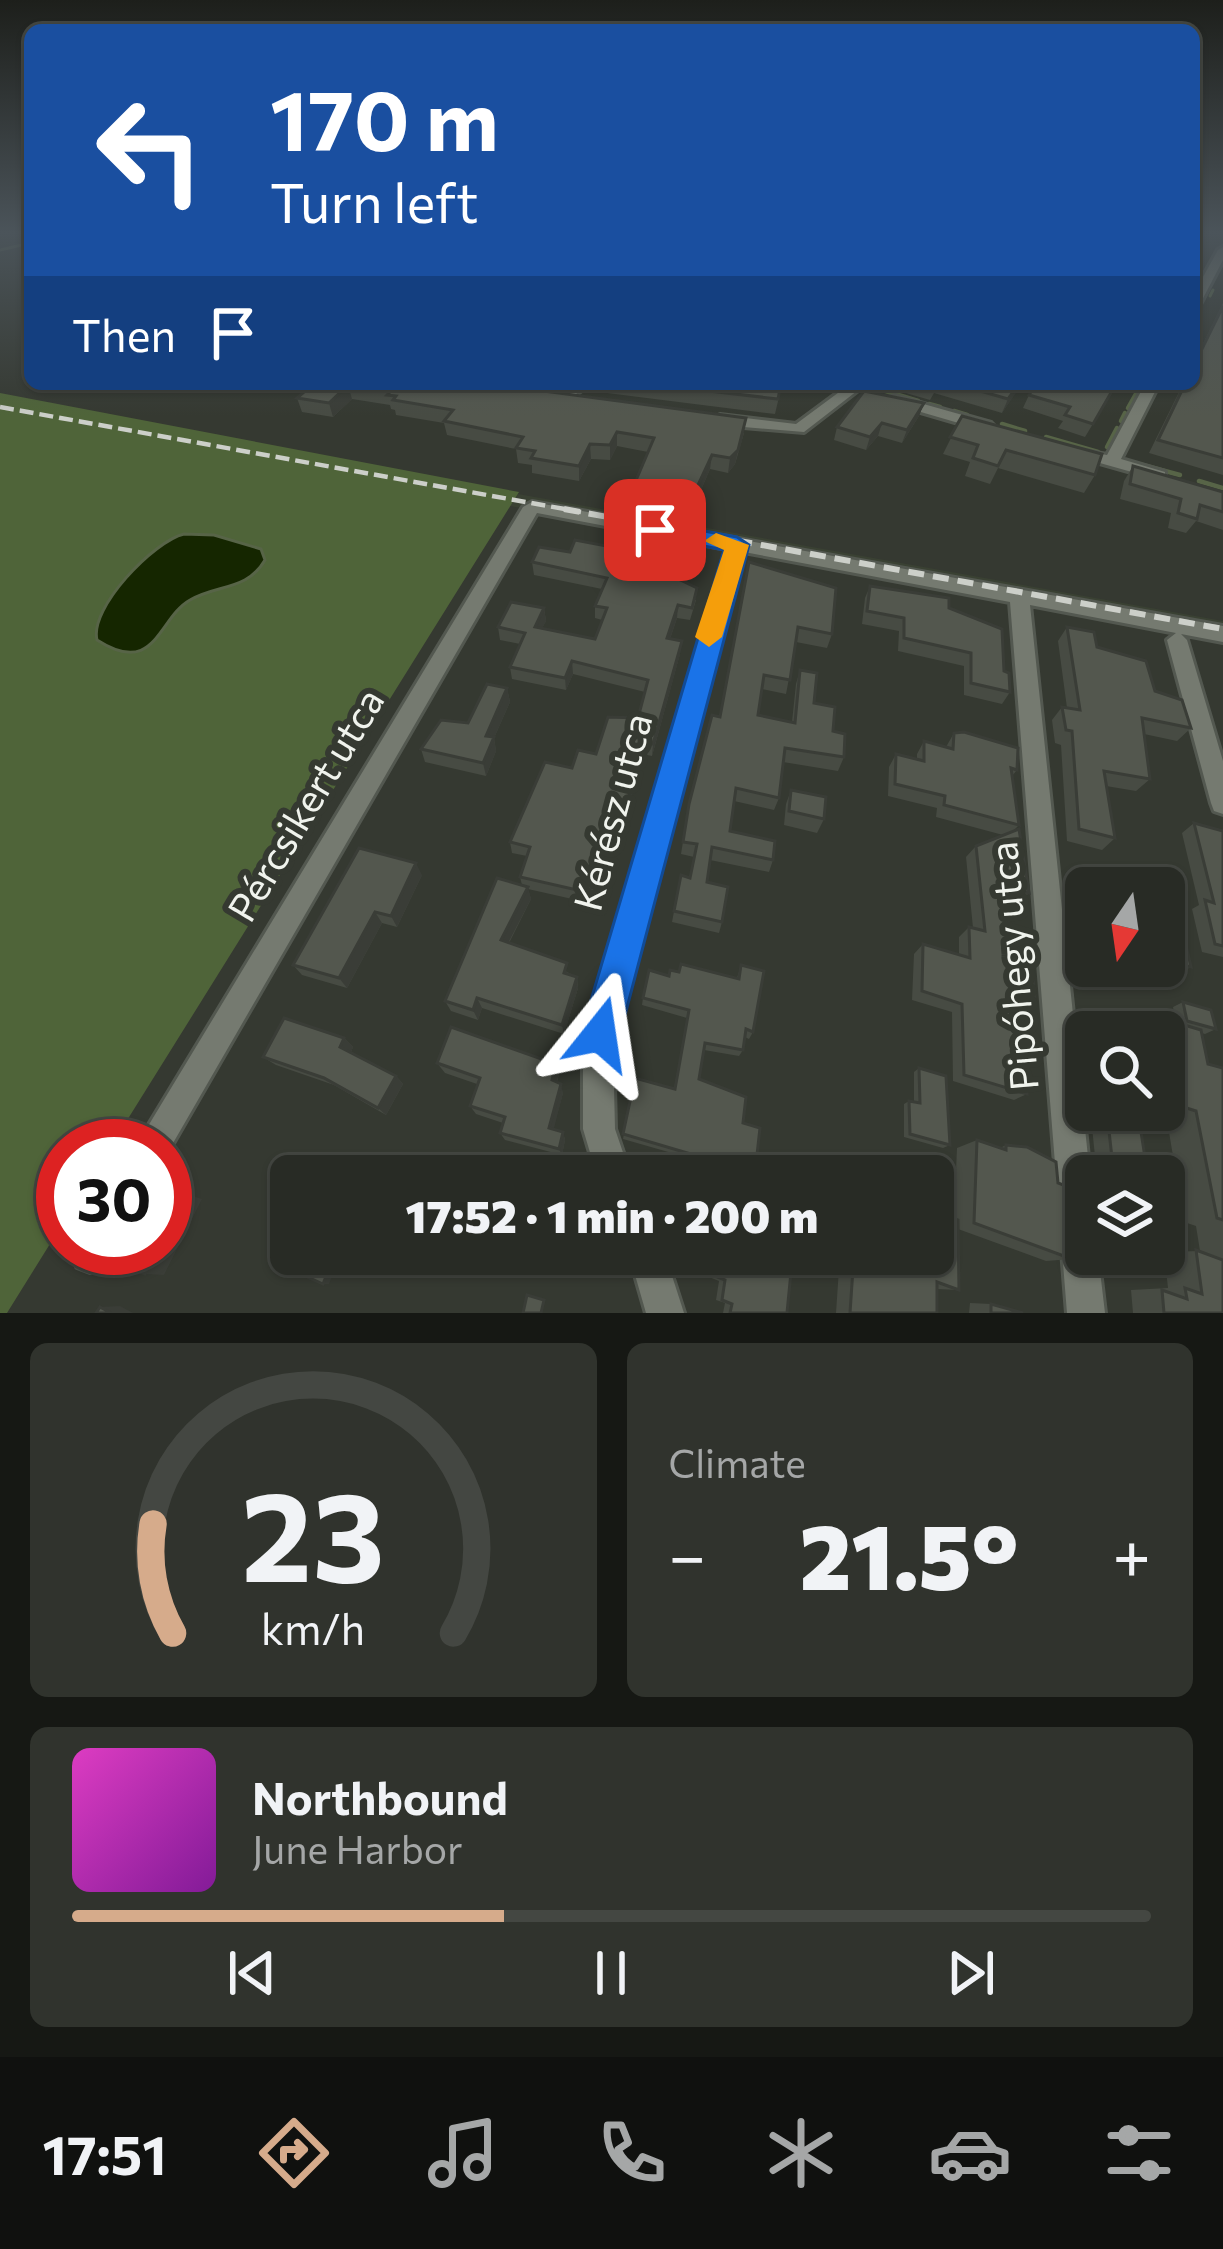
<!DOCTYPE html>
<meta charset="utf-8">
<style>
:root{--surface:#282b25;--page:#30332d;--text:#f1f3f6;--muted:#a5a7a7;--line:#444742;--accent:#d6ab8b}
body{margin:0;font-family:Commissioner,sans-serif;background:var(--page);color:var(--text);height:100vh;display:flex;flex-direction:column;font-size:45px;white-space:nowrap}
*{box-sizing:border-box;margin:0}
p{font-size:39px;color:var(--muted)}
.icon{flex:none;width:66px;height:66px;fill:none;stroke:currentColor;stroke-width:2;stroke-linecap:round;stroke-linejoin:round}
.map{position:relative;height:1313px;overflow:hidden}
.sheet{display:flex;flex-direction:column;gap:30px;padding:30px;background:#161814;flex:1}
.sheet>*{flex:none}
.banner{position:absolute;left:24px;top:24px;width:1176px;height:366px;border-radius:18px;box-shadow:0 3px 9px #0004,0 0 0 3px var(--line);background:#1a4fa0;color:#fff;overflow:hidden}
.needle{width:78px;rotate:193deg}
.fabs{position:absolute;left:1065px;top:867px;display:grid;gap:24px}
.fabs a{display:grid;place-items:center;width:120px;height:120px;border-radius:18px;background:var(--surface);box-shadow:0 3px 9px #0004,0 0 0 3px var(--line);font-size:60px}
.speed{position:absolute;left:36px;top:1119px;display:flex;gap:24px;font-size:60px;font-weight:700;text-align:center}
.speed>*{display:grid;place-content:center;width:156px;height:156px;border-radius:50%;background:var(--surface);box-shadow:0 3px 9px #0004,0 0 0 3px var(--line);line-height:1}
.speed .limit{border:18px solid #d22;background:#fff;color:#111}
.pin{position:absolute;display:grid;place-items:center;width:102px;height:102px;color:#fff;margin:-51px;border-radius:24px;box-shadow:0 6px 18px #0006}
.me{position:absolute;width:132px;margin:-66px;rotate:15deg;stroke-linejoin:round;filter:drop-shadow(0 0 9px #0008)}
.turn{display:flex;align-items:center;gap:42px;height:252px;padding:0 48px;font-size:54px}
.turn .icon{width:156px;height:156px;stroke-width:2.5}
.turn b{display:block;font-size:84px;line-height:102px}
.then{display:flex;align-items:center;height:114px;padding:0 48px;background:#0003;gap:24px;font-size:45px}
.big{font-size:90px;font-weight:800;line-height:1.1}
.sheet .tile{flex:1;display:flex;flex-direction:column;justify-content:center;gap:18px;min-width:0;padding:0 42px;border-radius:18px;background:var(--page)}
.sheet .dial{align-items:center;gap:0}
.dial svg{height:312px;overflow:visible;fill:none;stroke:var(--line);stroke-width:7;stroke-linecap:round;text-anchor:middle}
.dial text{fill:var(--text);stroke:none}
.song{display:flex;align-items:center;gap:36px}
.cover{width:144px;height:144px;border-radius:18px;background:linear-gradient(135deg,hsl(310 70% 55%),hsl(290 70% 35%))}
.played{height:12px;border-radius:6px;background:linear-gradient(90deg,var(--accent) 40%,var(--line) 40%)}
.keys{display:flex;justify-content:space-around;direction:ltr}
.heat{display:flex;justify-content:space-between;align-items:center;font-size:66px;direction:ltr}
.sheet .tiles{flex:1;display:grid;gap:30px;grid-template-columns:1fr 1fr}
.tile:last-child{grid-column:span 2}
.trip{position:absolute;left:270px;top:1155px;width:684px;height:120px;border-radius:18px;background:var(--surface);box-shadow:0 3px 9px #0004,0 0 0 3px var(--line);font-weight:800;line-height:120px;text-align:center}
.menu{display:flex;height:192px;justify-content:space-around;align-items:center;background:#10110f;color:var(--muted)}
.menu .icon{width:84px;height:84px}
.menu .selected{color:var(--accent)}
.menu b{font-size:54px;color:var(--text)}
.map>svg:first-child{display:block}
.built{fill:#3a4133}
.green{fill:#4f6439}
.water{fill:#152600;stroke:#576447;stroke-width:3}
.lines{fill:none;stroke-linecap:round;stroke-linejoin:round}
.stream-far1{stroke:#576447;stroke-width:3}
.stream{stroke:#576447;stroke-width:4.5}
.minor-casing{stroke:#535850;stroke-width:6}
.minor{fill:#757a70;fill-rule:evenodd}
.rail-far1{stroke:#cccfc9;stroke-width:4.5;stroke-dasharray:14 6;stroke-linecap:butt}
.rail{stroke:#cccfc9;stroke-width:6;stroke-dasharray:16 9;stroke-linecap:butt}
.wall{fill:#474b43}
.shaded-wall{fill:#3a3d37}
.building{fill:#53574e;stroke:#3a3d37;stroke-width:3}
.route{fill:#1a73e8;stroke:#114b97;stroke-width:3}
.slow{fill:#f59e0b}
.labels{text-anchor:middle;stroke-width:12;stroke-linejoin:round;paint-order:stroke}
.near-street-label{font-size:39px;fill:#f0f3ed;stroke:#353931}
</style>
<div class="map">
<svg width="1223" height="1313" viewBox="0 0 1223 1313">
<rect width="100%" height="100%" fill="#353931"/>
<!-- built -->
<polygon class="built" points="518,494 1223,621 1223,637 510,506"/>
<!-- green -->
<polygon class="green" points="0,393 519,492 111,1146 63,1146 63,1223 7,1313 0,1313"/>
<!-- water -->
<path class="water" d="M184,534L214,535L261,549L265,560C247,591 217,584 190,600C158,618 156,678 97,640C89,608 154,541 184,534Z"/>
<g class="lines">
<!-- stream-far1 -->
<g class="stream-far1">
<polyline points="0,250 30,243"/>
<polyline points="1210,296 1213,290"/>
</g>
<!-- stream -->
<g class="stream">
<polyline points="879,389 918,401"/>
<polyline points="929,404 940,407"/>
<polyline points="1128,408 1137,392"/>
<polyline points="954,411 967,415"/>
<polyline points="1121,421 1125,413"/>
<polyline points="1002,424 1025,431"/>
<polyline points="1046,437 1098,452"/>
<polyline points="1107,447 1117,428"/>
<polyline points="1135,463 1180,475"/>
<polyline points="1199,481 1223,488"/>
</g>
<!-- minor casing -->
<g class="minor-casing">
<g id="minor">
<polygon points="1223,247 1223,260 1200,304 1194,308 1194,293 1218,250"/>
<polygon points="573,384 590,384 569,399 559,399 559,393"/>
<polygon points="850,384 866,384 804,432 720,425 712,420 720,415 796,424"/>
<polygon points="1145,384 1159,384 1121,459 1165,472 1165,478 1153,478 1068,454 1068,448 1107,455"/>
<polygon points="895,396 991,423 994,426 986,431 890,403 890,397"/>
<polygon points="532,502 1223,626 1223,642 1181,634 1187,640 1223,761 1223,814 1214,811 1211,803 1167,640 1176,633 1030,605 1090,1176 1086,1176 1086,1254 1098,1254 1105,1313 1067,1313 1010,602 744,552 613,1045 615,1129 631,1176 597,1176 583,1129 583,1045 727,549 537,513 165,1157 165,1146 136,1146 523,507"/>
<polygon points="75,1248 112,1248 103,1267 90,1272 77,1267 72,1254"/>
<polygon points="629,1254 665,1254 684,1313 646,1313"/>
</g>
</g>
<!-- minor -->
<use href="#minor" class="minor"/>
<!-- rail-far1 -->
<polyline class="rail-far1" points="0,407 581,512"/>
<!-- rail -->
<polyline class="rail" points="564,509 1223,629"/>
</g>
<!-- wall -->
<g class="wall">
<polygon points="1223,303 1223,475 1149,453 1183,384 1194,384 1194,362"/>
<polygon points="214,384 491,384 744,433 735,464 728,473 710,469 692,511 633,500 634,485 648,452 617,446 610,460 591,459 579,481 532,473 532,465 518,463 516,449 447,435 444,423 396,415 395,410 391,409 390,405 352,399 333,417 302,412 297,398 304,392 254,384 247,391"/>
<polygon points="595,384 782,384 775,414 599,392"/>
<polygon points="893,384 1021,384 1002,413 934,393 930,400 892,389"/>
<polygon points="1117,384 1085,437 1058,428 1063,421 1023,408 1029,395"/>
<polygon points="924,403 919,416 902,443 878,436 866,450 834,440 837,427"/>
<polygon points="962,416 1095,475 1084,493 998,468 990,484 965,476 970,462 943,454"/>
<polygon points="1133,466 1223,492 1223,530 1196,521 1186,533 1168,528 1171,513 1120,499 1124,481"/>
<polygon points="628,550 626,567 696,600 690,620 677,618 670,639 680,654 652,756 642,754 621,838 608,835 598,890 594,889 590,903 528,889 531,899 509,943 577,977 578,988 564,1034 482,1008 478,1020 451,1011 445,1001 522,885 520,877 527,856 512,853 510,842 572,768 596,754 638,718 645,692 573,674 566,690 512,679 510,667 520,644 500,640 498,627 544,608 546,621 542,628 595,639 602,620 595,618 595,606 602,589 534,575 532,562 570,552"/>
<polygon points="749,562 832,634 827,648 796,642 786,694 762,689 758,715 792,722 796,684 800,670 814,703 833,731 844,757 838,771 783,762 779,798 774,810 734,801 730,831 773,860 769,872 710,860 707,882 722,922 719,933 672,922 681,875 690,878 694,857 681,854 689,804 720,717"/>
<polygon points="870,586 949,608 1004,671 1010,692 1002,704 964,695 964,666 898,651 899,631 862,624 865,598"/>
<polygon points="1067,627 1155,691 1191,728 1177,741 1144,734 1150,779 1136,791 1106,786 1115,838 1102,850 1067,841 1061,745 1055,743 1052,720 1062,707 1067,708 1058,641"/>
<polygon points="507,688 510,702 494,738 496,751 486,776 425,762 421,749 468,723"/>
<polygon points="954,733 1017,770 1012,776 1019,825 1013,831 1029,893 1017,904 1008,901 1009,938 1027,964 1035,1006 1021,1014 1027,1094 1014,1100 953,1081 952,1012 912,1000 914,954 923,944 959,955 959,937 969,927 973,928 966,857 976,846 1003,835 936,817 937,808 888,796 889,767 896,754 917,759 917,754 924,741 946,747"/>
<polygon points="791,790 824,819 817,833 784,825 786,804"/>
<polygon points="1194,823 1223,830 1223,957 1202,952 1192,909 1199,905 1182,833"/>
<polygon points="422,875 397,927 382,923 347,988 302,975 293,965"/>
<polygon points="1164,913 1191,967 1181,972 1164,968"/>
<polygon points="1086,930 1086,964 1082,933"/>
<polygon points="741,965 753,1032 749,1039 745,1037 743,1050 739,1056 704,1050 699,1079 743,1123 755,1173 752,1176 623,1139 635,1078 674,1089 687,1018 642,1005 643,998 669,976 737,978"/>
<polygon points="1086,966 1144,966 1146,978 1128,989 1088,978"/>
<polygon points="1183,1002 1216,1029 1205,1034 1201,1033 1208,1064 1223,1068 1223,1313 1133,1313 1131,1290 1168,1288 1164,1252 1200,1251 1196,1226 1184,1222 1167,1120 1135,1110 1164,1110 1164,1032 1135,1031 1161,1018 1176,1023 1173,1007"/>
<polygon points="344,1038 353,1047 351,1052 396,1076 403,1084 386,1115 334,1085 276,1065 263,1057"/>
<polygon points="437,1063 559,1074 557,1082 563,1093 553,1129 563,1132 565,1140 562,1155 505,1140 500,1133 503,1123 476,1114 470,1106 477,1084 445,1073"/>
<polygon points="919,1068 950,1145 943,1148 904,1137 904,1104 909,1101 914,1102 914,1072"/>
<polygon points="1108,1122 1148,1176 1097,1176 1092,1127"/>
<polygon points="977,1140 1000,1148 1006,1145 1058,1183 1072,1259 1046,1261 958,1229 959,1290 937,1289 937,1313 836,1313 840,1254 933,1254 954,1218 957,1148"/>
<polygon points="712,1254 770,1254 787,1313 723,1313 725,1303 716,1300 719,1281 709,1277"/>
<polygon points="970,1303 991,1304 1023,1313 969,1313"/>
</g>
<!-- shaded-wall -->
<g class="shaded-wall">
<polygon points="1019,384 1021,384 1018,390 1002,413 1008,399"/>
<polygon points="348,385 352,399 333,417 329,403"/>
<polygon points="924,403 919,416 902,443 907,430"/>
<polygon points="746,418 735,464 728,473 730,458"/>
<polygon points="882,423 878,436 866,450 870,437"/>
<polygon points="617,432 617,446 610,460 610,445"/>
<polygon points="590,444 591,459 579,481 579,466"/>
<polygon points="712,455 710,469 692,511 693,496"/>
<polygon points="678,605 677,618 666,651 667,638"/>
<polygon points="544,608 546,621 537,639 535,627"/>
<polygon points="682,641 680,654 652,756 653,744"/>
<polygon points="572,661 573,674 566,690 565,678"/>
<polygon points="507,688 510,702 494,738 496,751 486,776 483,763 486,736"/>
<polygon points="642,742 642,754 621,838 622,827"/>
<polygon points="608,824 608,835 598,890 598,880"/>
<polygon points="416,863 422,875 397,927 391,916"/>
<polygon points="528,887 531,899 504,951 501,940"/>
<polygon points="375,912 382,923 347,988 339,978"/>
<polygon points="577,977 578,988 564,1034 562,1025"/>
<polygon points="477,998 482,1008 478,1020 473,1010"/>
<polygon points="344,1038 353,1047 350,1055 340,1047"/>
<polygon points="556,1064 559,1074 554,1090 552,1080"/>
<polygon points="396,1076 403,1084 386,1115 378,1108"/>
<polygon points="561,1084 563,1093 552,1136 549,1128"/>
<polygon points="563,1132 565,1140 562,1155 559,1149"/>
<polygon points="165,1187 202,1199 164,1275 145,1274 158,1248 165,1248"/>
<polygon points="335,1254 341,1254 329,1284 323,1284"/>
<polygon points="120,1306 133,1313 111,1313 100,1307"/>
</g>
<!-- building -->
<g class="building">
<polygon points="1194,232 1207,232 1194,254"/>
<polygon points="1223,306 1223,458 1158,440 1185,384 1194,384 1194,365"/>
<polygon points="313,384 491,384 746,418 738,450 730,458 712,455 693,496 634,485 654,438 617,432 610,445 590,444 579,466 531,458 535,451 516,448 523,437 444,421 453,410 393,400 396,396 387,395 390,392 348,385 329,403 297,398"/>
<polygon points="649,384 781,384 778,399"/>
<polygon points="956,384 1019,384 1008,399"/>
<polygon points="1036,384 1116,384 1093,424 1065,415 1070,407 1029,395"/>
<polygon points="864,391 924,403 907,430 882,423 870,437 837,427"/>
<polygon points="962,416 1102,454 1095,475 1006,450 998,466 973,458 978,445 950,437"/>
<polygon points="1133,466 1223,492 1223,512 1200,505 1197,519 1178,513 1181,499 1130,484"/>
<polygon points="575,540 628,550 621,566 672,576 697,588 692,608 678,605 667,638 682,641 653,744 642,742 622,827 608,824 598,880 593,879 590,893 520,877 530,847 510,842 545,762 572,768 578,750 596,754 608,717 638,718 648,680 572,661 565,678 510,667 525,633 498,627 511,602 544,608 535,627 595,639 607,608 595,606 607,578 532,562 539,547 570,552"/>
<polygon points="749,562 836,588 832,634 798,627 790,680 764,675 758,715 795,723 800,670 817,673 814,703 835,707 833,731 845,734 844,757 785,748 779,798 736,788 730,831 775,841 773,860 712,847 707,882 728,887 722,922 674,911 681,875 690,878 697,844 683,842 689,804 712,715 720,717"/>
<polygon points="870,586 949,598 949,608 1002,629 1004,671 1009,673 1010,692 971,683 971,653 904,638 904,618 867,611"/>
<polygon points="1067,627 1094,632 1097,647 1146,661 1155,691 1182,700 1191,728 1142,718 1150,779 1104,771 1115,838 1079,829 1072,731 1066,730 1062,707 1080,710"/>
<polygon points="487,684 507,688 486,736 494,737 483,763 421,749 441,720 468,723"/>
<polygon points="964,732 1018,748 1017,770 1011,768 1019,825 944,805 945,796 895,784 896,754 924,761 924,741 953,749 954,733"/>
<polygon points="791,790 826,797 824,819 789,811"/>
<polygon points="1194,823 1223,831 1223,946 1215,944 1205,900 1214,903"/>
<polygon points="1019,829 1029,893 1007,887 1009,938 1026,943 1027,964 1032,965 1035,1006 1021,1002 1027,1094 964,1075 962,1004 922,991 923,944 970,958 969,927 985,931 976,846"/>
<polygon points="359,848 416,863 391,916 375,912 339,978 293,965"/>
<polygon points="497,878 528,887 501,940 567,963 564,973 577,977 562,1025 477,998 473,1010 445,1001"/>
<polygon points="1178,910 1191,967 1173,962 1164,913"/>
<polygon points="681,964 739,979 741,965 764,971 753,1032 746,1029 743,1050 705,1043 699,1079 746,1097 743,1123 760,1128 755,1173 623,1134 635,1078 675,1089 689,1010 643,998 649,970 669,976 670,970 679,972"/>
<polygon points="1104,966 1144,966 1146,978 1104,967"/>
<polygon points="1183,1002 1211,1010 1216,1029 1187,1021"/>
<polygon points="284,1018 344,1038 340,1047 396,1076 378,1108 324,1078 263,1057"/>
<polygon points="1161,1018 1201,1030 1208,1064 1223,1068 1223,1220 1217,1218 1196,1111 1164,1101 1164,1051 1166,1052"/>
<polygon points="451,1027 556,1064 552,1080 561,1084 549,1128 563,1132 559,1149 500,1133 505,1117 470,1106 480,1078 437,1063"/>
<polygon points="919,1068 946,1076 950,1145 910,1134 909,1101 920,1103"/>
<polygon points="1108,1122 1141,1132 1148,1176 1114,1176"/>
<polygon points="977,1140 1006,1150 1006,1145 1027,1147 1056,1162 1058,1183 1066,1186 1072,1259 974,1223"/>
<polygon points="558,1167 585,1176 556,1176"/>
<polygon points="165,1188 185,1196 165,1234"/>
<polygon points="933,1211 958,1220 959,1290 937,1282 937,1313 850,1313 854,1254 933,1254"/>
<polygon points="104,1248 158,1248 145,1274 99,1257"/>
<polygon points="1196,1250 1223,1260 1223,1313 1164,1313 1162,1290 1187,1299 1185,1288 1202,1294"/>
<polygon points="299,1254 335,1254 323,1284 292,1270"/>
<polygon points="718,1254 770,1254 792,1262 787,1313 730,1313 732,1304 722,1300 725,1280 715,1276"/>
<polygon points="527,1295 544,1300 541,1313 523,1313"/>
<polygon points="991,1304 1023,1313 991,1313"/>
<polygon points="100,1307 111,1313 96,1313"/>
</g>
<!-- sky -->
<linearGradient id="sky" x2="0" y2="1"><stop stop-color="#1d1f1b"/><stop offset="0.56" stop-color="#4b545a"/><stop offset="1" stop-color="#4b545a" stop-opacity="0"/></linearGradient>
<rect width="1223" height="416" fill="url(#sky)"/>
<!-- route -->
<polygon class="route" points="655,522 737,537 749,545 620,1034 614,1048 600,1054 586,1048 581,1034 724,550 647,535 647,524"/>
<!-- slow -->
<polygon class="slow" points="716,533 749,545 722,637 709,647 695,637 724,550 704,541"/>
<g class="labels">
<!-- near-street labels -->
<g class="near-street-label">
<text transform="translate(306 805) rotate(-59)" y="14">Pércsikert utca</text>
<text transform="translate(613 812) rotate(-75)" y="14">Kérész utca</text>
<text transform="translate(1014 966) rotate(-95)" y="14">Pipóhegy utca</text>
</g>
</g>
</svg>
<div class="fabs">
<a><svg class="needle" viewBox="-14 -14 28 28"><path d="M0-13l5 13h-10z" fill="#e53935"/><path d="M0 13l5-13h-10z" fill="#a5a7a7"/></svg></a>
<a><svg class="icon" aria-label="search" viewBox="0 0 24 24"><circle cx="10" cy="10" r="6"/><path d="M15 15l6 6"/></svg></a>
<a><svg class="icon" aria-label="layers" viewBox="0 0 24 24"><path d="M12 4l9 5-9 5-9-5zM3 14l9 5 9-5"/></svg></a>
</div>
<div class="speed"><div class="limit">30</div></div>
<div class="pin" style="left:655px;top:530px;background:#d93025"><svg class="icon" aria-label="arrive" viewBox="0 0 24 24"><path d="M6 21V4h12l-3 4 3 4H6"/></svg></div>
<svg class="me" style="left:600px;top:1034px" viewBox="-20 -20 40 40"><path d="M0-17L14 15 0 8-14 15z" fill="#1a73e8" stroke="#fff" stroke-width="4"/></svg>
<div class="trip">17:52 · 1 min · 200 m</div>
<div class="banner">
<div class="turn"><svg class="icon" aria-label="left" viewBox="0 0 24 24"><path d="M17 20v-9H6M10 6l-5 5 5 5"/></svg><div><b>170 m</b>Turn left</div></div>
<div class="then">Then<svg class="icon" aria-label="arrive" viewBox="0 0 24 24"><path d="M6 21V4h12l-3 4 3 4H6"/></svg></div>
</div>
</div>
<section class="sheet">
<div class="tiles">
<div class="tile dial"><svg viewBox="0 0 100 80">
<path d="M14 69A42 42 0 1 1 86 69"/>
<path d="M14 69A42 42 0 0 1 9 41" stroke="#d6ab8b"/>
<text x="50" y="56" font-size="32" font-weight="700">23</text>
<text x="50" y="72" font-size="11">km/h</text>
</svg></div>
<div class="tile"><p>Climate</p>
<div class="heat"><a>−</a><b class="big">21.5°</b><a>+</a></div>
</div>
<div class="tile">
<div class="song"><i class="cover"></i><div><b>Northbound</b><p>June Harbor</p></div></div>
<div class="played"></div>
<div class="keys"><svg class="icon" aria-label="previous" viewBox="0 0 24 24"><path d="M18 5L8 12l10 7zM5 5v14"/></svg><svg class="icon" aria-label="pause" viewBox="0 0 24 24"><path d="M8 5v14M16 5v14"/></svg><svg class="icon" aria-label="next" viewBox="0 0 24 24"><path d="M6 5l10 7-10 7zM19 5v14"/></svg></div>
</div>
</div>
</section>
<nav class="menu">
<b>17:51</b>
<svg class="icon selected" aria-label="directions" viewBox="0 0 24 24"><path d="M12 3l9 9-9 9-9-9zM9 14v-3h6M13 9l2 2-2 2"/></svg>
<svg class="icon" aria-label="music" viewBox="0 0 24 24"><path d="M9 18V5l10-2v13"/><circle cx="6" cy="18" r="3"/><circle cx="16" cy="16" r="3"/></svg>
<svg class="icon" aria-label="phone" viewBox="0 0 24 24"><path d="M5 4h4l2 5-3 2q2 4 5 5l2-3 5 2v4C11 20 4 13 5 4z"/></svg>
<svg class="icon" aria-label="climate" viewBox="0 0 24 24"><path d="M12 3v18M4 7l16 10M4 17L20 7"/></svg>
<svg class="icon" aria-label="car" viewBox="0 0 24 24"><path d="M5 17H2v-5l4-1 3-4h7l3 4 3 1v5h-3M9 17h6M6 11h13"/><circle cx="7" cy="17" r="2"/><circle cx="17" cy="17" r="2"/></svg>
<svg class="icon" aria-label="filters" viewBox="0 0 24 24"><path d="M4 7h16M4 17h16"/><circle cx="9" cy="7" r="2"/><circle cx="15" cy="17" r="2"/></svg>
</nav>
